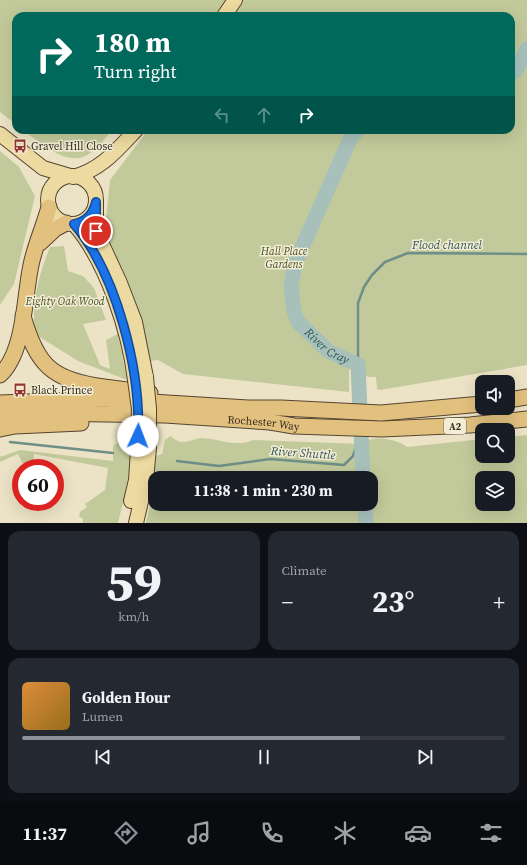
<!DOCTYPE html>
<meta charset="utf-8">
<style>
:root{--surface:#171b24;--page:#242831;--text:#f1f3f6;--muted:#9ea1a6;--line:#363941;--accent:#8c9099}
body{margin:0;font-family:"Source Serif 4",serif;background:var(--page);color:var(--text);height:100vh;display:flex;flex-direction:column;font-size:15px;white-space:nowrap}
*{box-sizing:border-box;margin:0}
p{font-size:13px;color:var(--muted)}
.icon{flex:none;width:22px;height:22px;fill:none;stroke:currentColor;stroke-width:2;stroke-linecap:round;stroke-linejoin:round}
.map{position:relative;height:523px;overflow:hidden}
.drawer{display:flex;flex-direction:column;gap:8px;padding:8px;background:#0d0f14;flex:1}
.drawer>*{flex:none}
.hud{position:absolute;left:12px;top:12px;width:503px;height:122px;border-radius:12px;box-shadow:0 4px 16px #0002;background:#00695c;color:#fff;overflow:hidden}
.fabs{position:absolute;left:475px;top:375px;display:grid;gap:8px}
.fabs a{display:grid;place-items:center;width:40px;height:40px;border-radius:8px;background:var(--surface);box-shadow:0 4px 16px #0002;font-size:20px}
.speed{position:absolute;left:12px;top:459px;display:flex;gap:8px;font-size:20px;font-weight:700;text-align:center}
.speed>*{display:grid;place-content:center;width:52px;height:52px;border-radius:50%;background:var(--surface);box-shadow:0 4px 16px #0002;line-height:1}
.speed .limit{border:6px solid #d22;background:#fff;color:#111}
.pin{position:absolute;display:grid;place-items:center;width:34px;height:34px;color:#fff;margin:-17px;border:2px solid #fff;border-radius:50%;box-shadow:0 1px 4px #0007}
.me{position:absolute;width:44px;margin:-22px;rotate:2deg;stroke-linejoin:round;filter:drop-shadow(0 0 3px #0008)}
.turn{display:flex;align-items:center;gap:14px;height:84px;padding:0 16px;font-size:18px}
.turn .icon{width:52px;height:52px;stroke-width:2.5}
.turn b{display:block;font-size:28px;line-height:34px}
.lanes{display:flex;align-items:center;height:38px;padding:0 16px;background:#0003;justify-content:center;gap:20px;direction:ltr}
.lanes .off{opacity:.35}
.big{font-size:30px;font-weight:700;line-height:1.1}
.drawer .widget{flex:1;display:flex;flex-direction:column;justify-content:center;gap:6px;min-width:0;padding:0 14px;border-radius:12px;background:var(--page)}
.drawer .dial{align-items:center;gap:0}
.dial b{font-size:52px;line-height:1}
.song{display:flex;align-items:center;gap:12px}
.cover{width:48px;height:48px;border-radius:6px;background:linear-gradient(135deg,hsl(30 70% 55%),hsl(40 70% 35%))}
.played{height:4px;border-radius:2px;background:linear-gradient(90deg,var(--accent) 70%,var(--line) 70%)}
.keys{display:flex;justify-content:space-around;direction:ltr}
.heat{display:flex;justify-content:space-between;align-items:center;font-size:22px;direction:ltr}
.drawer .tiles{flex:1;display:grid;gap:8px;grid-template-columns:1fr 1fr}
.widget:last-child{grid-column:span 2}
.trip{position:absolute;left:148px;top:471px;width:230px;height:40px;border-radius:12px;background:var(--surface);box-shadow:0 4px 16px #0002;font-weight:700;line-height:40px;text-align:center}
.tab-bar{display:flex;height:64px;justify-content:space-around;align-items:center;background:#090b0e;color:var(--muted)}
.tab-bar .icon{width:28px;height:28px}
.tab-bar .current{color:var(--accent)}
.tab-bar b{font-size:18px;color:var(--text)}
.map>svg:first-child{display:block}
.green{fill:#c2ca9b;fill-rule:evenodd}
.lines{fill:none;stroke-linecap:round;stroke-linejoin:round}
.stream{stroke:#6e8e88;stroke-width:2.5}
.river{stroke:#a7c0ba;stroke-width:15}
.primary-casing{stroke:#554431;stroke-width:16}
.trunk-casing{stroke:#554431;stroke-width:17}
.primary{stroke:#eddaa0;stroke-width:14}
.trunk{stroke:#e2c17e;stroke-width:15}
.primary-bridge-casing{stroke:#554431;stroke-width:16;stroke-linecap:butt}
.primary-bridge{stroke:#eddaa0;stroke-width:14}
.route-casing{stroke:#114b97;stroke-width:10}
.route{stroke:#1a73e8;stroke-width:7}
.labels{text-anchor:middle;stroke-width:3;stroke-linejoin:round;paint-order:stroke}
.shield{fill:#f4edd6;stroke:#706757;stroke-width:1}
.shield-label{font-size:10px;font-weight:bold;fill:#382d20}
.poi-label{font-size:11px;fill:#382d20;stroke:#f4edd6;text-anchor:start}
.park-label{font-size:11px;font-style:italic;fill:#465327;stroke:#f4edd6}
.street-label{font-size:11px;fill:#382d20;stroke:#f4edd6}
.water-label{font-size:12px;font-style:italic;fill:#305756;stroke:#f4edd6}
</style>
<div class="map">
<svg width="527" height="523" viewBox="0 0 527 523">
<rect width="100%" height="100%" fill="#ece3c6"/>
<!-- green -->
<g class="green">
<polygon points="0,0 226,0 214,16 16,16 16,124 0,112"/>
<polygon points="239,0 527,0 527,365 380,390 377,389 376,377 368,377 349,367 349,392 183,374 158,360 151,361 138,311 105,229 110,180 148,130 511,130 511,16 228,16"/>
<path d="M23,130H112C104,139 95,153 83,157C63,164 38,141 23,130Z"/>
<polygon points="0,151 19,167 35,196 14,284 0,305"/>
<path d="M64,246L68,271L83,276L94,288L106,320L83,324L100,365L110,369L106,340L118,334L127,380L78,361L35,334C31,304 39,274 50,247Z"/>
<path d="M527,435V523H146L152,496L156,456L162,454L165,440L170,436C173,438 176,440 178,441C185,444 193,439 200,438C218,438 234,448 253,440L363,444C371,434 398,439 407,447L482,439V456H508V437ZM155,478H371V504H155ZM482,478H508V504H482Z"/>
<path d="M120,441L130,445C132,472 124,498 118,523H83V519L79,516L80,512L87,507L85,504L105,490L108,468L34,454L32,468H25L18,454L0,462V457L20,450L113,461V446Z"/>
</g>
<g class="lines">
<!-- stream -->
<g class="stream">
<polyline points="358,365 358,303 364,287 372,275 385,262 408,253 527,254"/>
<polyline points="10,442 113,453"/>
<polyline points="177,461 219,466 270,459 344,465 353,456 360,434"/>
</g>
<!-- river -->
<g class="river">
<polyline points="511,74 517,69 527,49"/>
<path id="s1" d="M358,130L351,137L296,261L291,285L294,311L298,322L328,351L358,365L363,478"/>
<polyline points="365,504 366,523"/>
</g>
<!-- primary casing -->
<g class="primary-casing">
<g id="primary">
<polyline points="224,16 235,0"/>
<polyline points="0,134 43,168 70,176"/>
<circle cx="72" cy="200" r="24"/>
<path d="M73,177C101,170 117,150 136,130"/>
<polyline points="96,202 96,231 120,283 135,322 146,377"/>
<path d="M74,224C107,262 129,331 135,380"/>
<polyline points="131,501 136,480 138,450"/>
<polyline points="136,523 146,480 149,448"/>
</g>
</g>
<!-- trunk casing -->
<g class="trunk-casing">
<g id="trunk">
<polyline points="40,243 55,229 66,223"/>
<path d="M23,316C37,366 52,380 104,387C119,389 135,391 150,393"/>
<path d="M0,375C25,352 24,297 31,265C35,245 44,226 49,207"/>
<polyline points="508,400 527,397"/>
<polyline points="0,403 103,399 248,408 281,408 381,413 482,404"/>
<path id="s2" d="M0,416L45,413L165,415L270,422L294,426L382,429L470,425L527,419"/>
<polyline points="0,429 15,426 81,423"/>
</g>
</g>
<!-- primary -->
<use href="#primary" class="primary"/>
<!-- trunk -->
<use href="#trunk" class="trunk"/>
<!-- primary-bridge casing -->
<g class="primary-bridge-casing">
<g id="primary-bridge">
<polyline points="146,377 149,409 149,448"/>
<polyline points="135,380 139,409 138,450"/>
</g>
</g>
<!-- primary-bridge -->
<use href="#primary-bridge" class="primary-bridge"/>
</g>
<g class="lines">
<!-- route casing -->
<g class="route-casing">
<path id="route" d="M96,231V202C93,214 87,221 74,224C117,274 141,371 138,436"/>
</g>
<!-- route -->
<use href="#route" class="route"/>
</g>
<!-- icons -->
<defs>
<g id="bus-bare" transform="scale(1.08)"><path d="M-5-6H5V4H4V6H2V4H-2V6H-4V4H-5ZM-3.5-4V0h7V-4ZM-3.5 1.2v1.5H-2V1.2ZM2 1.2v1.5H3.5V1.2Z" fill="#933530" stroke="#f4edd6" stroke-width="2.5" paint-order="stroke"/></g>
</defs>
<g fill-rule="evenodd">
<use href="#bus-bare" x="20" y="146"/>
<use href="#bus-bare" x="20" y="390"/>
</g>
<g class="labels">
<!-- shield labels -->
<rect class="shield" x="444" y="418" width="22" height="16" rx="3"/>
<g class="shield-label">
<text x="455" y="430">A2</text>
</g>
<!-- poi labels -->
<g class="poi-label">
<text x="31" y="150">Gravel Hill Close</text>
<text x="31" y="394">Black Prince</text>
</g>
<!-- park labels -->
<g class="park-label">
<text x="284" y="255">Hall Place<tspan x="284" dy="13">Gardens</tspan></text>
<text x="65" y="305">Eighty Oak Wood</text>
</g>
<!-- street labels -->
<g class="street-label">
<text dy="4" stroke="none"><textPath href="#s2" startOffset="264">Rochester Way</textPath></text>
</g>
<!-- water labels -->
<g class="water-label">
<text x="447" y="249">Flood channel</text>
<text dy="4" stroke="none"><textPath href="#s1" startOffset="246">River Cray</textPath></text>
<text transform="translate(303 453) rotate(4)" y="4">River Shuttle</text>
</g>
</g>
</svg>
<div class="fabs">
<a><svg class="icon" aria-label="sound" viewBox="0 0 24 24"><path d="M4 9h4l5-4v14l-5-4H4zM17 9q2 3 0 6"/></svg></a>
<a><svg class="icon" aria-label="search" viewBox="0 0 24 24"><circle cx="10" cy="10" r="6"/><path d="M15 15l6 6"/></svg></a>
<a><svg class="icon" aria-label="layers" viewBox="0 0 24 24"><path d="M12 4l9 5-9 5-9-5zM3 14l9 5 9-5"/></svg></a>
</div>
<div class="speed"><div class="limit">60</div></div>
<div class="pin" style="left:96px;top:231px;background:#d93025"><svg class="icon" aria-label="arrive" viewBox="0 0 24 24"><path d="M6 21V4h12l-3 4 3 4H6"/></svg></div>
<svg class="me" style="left:138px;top:436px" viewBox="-20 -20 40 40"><circle r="19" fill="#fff"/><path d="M0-13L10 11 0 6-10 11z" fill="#1a73e8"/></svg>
<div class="trip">11:38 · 1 min · 230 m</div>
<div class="hud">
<div class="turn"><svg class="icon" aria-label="right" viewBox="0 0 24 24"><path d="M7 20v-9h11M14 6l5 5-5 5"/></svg><div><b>180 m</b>Turn right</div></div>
<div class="lanes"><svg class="icon off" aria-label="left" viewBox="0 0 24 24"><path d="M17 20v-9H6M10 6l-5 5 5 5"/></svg><svg class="icon off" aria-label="ahead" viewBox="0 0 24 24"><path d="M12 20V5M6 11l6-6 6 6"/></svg><svg class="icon" aria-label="right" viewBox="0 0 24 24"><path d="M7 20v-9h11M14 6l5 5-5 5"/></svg></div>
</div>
</div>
<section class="drawer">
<div class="tiles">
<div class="widget dial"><b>59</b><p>km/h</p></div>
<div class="widget"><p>Climate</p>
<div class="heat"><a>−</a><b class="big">23°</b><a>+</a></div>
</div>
<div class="widget">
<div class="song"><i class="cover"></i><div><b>Golden Hour</b><p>Lumen</p></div></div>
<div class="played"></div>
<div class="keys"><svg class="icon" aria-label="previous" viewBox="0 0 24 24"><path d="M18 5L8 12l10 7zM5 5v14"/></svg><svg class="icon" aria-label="pause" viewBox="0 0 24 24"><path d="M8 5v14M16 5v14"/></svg><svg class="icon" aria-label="next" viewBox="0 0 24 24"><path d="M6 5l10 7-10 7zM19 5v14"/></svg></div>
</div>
</div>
</section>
<nav class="tab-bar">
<b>11:37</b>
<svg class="icon current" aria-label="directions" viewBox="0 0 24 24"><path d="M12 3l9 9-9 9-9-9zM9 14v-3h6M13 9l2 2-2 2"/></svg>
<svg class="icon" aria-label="music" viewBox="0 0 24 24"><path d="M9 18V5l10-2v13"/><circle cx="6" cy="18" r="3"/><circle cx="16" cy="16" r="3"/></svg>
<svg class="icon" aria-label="phone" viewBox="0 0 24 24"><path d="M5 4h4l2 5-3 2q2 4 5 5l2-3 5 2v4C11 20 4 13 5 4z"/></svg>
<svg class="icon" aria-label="climate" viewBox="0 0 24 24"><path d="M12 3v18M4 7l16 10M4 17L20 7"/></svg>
<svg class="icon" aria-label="car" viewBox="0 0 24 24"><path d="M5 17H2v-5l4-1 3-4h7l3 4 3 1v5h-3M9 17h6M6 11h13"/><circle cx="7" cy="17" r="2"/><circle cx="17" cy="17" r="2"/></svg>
<svg class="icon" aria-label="filters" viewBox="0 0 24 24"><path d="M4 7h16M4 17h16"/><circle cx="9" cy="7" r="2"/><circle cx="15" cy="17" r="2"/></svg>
</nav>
